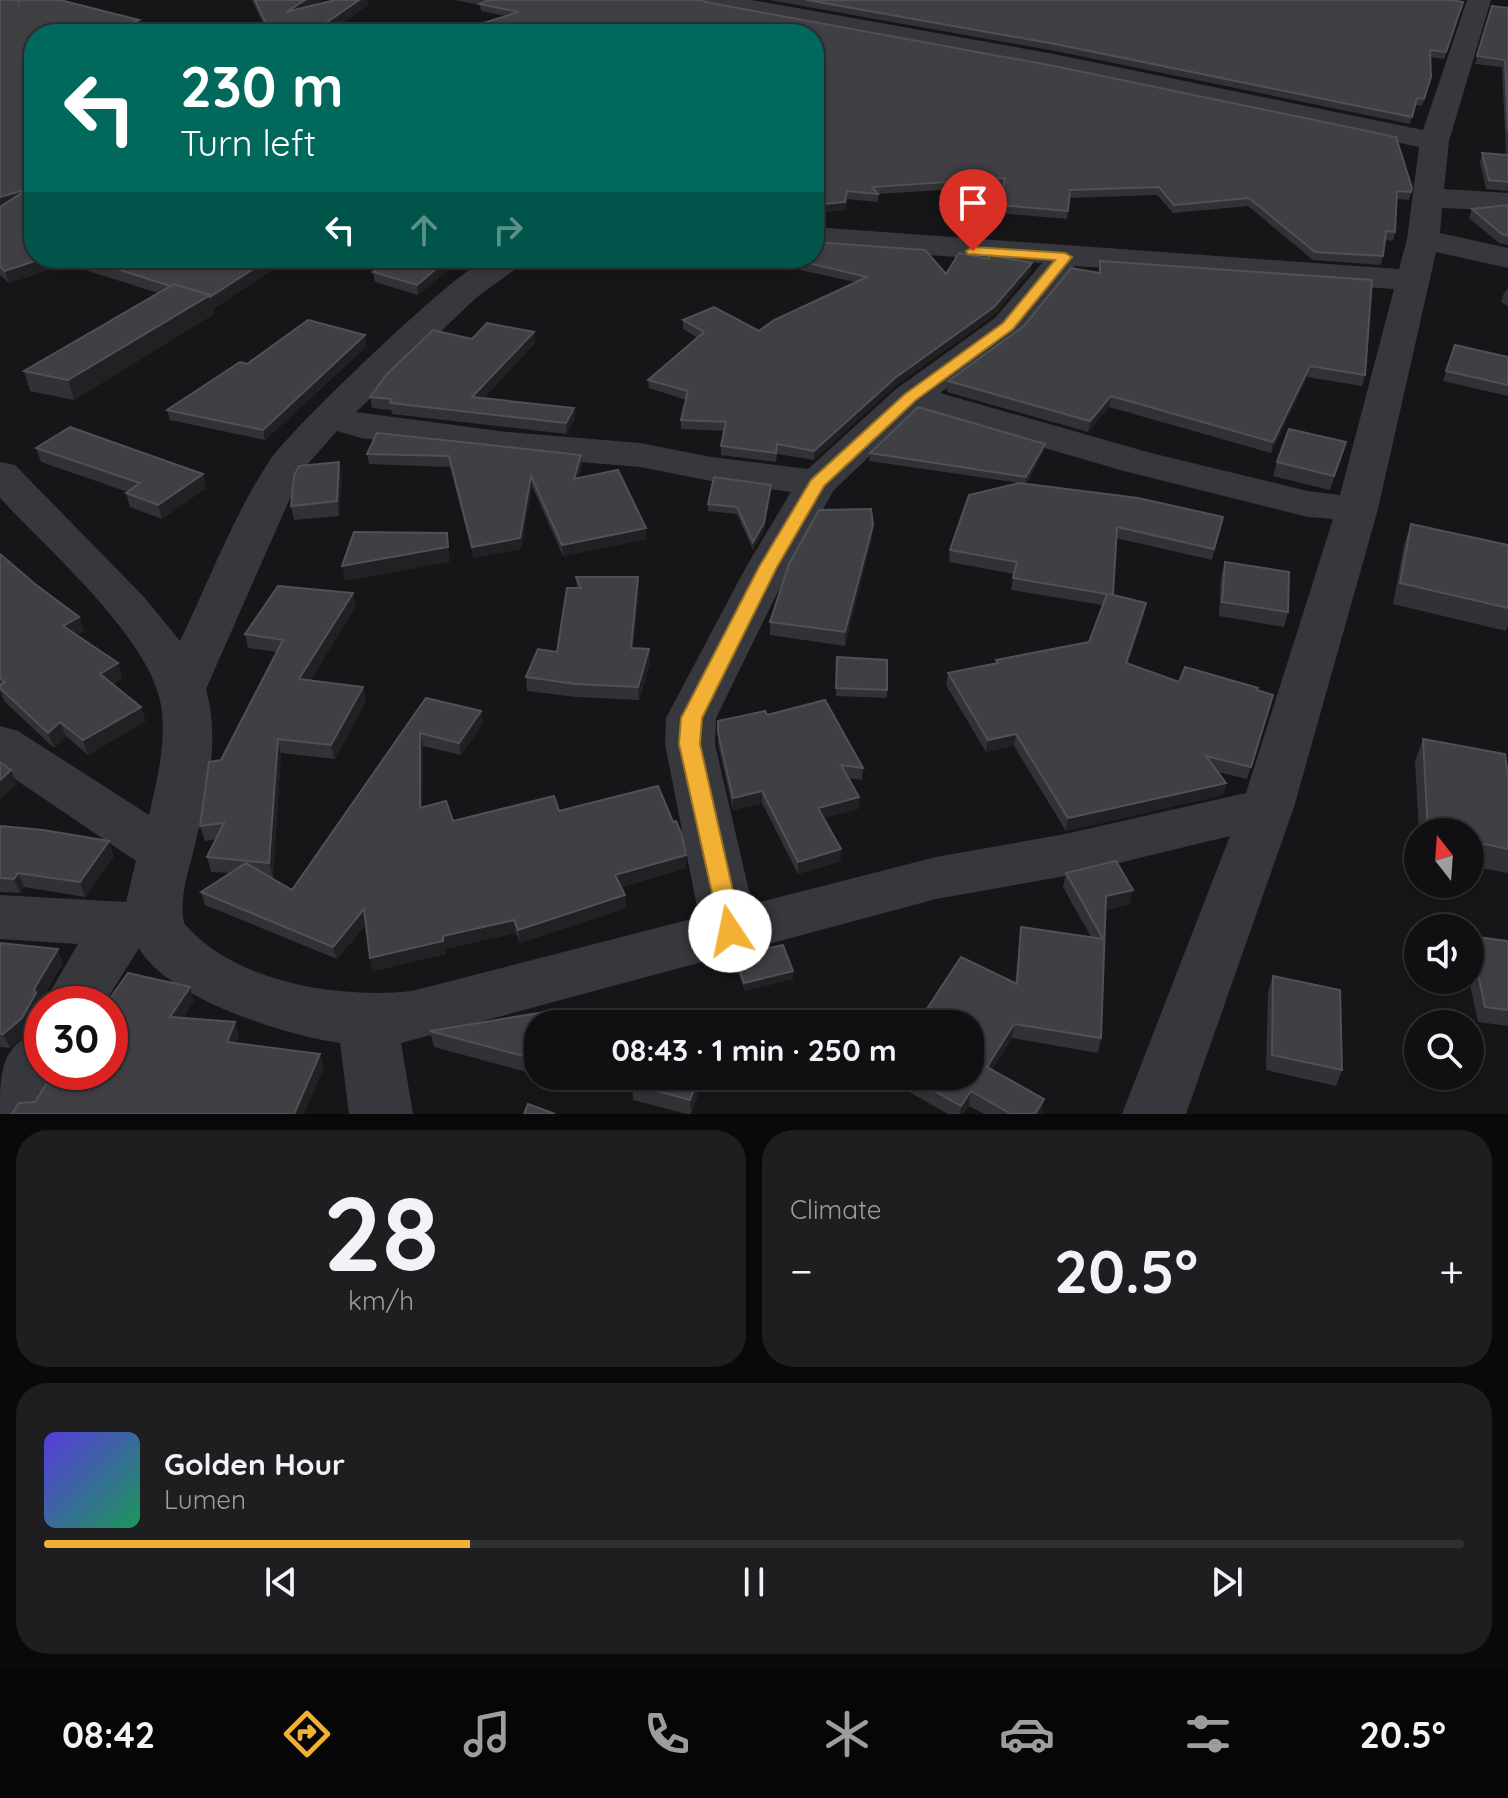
<!DOCTYPE html>
<meta charset="utf-8">
<style>
:root{--surface:#101012;--page:#1e1e20;--text:#f1f3f6;--muted:#9c9d9f;--line:#303032;--accent:#f2b134}
body{margin:0;font-family:Quicksand,sans-serif;background:var(--page);color:var(--text);height:100vh;display:flex;flex-direction:column;font-size:30px;white-space:nowrap}
*{box-sizing:border-box;margin:0}
p{font-size:26px;color:var(--muted)}
.icon{flex:none;width:44px;height:44px;fill:none;stroke:currentColor;stroke-width:2;stroke-linecap:round;stroke-linejoin:round}
.map{position:relative;height:1114px;overflow:hidden}
.drawer{display:flex;flex-direction:column;gap:16px;padding:16px;background:#09090a;flex:1}
.drawer>*{flex:none}
.banner{position:absolute;left:24px;top:24px;width:800px;height:244px;border-radius:32px;box-shadow:0 2px 6px #0004,0 0 0 2px var(--line);background:#00695c;color:#fff;overflow:hidden}
.needle{width:52px;rotate:343deg}
.buttons{position:absolute;left:1404px;top:818px;display:grid;gap:16px}
.buttons a{display:grid;place-items:center;width:80px;height:80px;border-radius:50%;background:var(--surface);box-shadow:0 2px 6px #0004,0 0 0 2px var(--line);font-size:40px}
.speed{position:absolute;left:24px;top:986px;display:flex;gap:16px;font-size:40px;font-weight:700;text-align:center}
.speed>*{display:grid;place-content:center;width:104px;height:104px;border-radius:50%;background:var(--surface);box-shadow:0 2px 6px #0004,0 0 0 2px var(--line);line-height:1}
.speed .limit{border:12px solid #d22;background:#fff;color:#111}
.pin{position:absolute;display:grid;place-items:center;width:68px;height:68px;color:#fff;margin:-82px -34px;border-radius:50% 50% 50% 0;rotate:-45deg;box-shadow:0 0 8px #0007}
.pin .icon{rotate:45deg}
.me{position:absolute;width:88px;margin:-44px;rotate:349deg;stroke-linejoin:round;filter:drop-shadow(0 0 6px #0008)}
.turn{display:flex;align-items:center;gap:28px;height:168px;padding:0 24px;font-size:36px}
.turn .icon{width:104px;height:104px;stroke-width:2.5}
.turn b{display:block;font-size:56px;line-height:68px}
.lanes{display:flex;align-items:center;height:76px;padding:0 24px;background:#0003;justify-content:center;gap:40px;direction:ltr}
.lanes .off{opacity:.35}
.big{font-size:60px;font-weight:700;line-height:1.1}
.drawer .card{flex:1;display:flex;flex-direction:column;justify-content:center;gap:12px;min-width:0;padding:0 28px;border-radius:32px;background:var(--page)}
.drawer .dial{align-items:center;gap:0}
.dial b{font-size:104px;line-height:1}
.song{display:flex;align-items:center;gap:24px}
.cover{width:96px;height:96px;border-radius:12px;background:linear-gradient(135deg,hsl(250 70% 55%),hsl(150 70% 35%))}
.played{height:8px;border-radius:4px;background:linear-gradient(90deg,var(--accent) 30%,var(--line) 30%)}
.keys{display:flex;justify-content:space-around;direction:ltr}
.heat{display:flex;justify-content:space-between;align-items:center;font-size:44px;direction:ltr}
.drawer .tiles{flex:1;display:grid;gap:16px;grid-template-columns:1fr 1fr}
.card:last-child{grid-column:span 2}
.trip{position:absolute;left:524px;top:1010px;width:460px;height:80px;border-radius:32px;background:var(--surface);box-shadow:0 2px 6px #0004,0 0 0 2px var(--line);font-weight:700;line-height:80px;text-align:center}
.tab-bar{display:flex;height:128px;justify-content:space-around;align-items:center;background:#060607;color:var(--muted)}
.tab-bar .icon{width:56px;height:56px}
.tab-bar .current{color:var(--accent)}
.tab-bar b{font-size:36px;color:var(--text)}
.map>svg:first-child{display:block}
.lines{fill:none;stroke-linecap:round;stroke-linejoin:round}
.minor{fill:#37383d;fill-rule:evenodd}
.wall{fill:#323236}
.shaded-wall{fill:#212124}
.building{fill:#3f3f44;stroke:#4f5156;stroke-width:2}
.route{fill:#f2b134;stroke:#9d7322;stroke-width:2}
</style>
<div class="map">
<svg width="1508" height="1114" viewBox="0 0 1508 1114">
<rect width="100%" height="100%" fill="#161618"/>
<g class="lines">
<!-- minor -->
<g class="minor">
<path d="M699,0H752L1054,54L1423,130L1467,0H1491L1449,141L1444,189L1508,193V211L1442,208L1440,233L1508,248V268L1436,252L1378,509L1294,807L1186,1114H1122L1230,836L1065,876L936,899L401,1043L413,1114H349L340,1043C286,1036 165,997 139,948L104,1004H43L78,944L0,939V895L126,902L136,861L0,769V726L18,731L149,815C157,780 167,741 161,705C151,639 46,548 0,498V462L15,465L144,597L180,641C209,581 233,516 270,460C289,431 462,264 489,258C500,256 514,258 526,258L521,265L477,297L356,412L507,432L640,443L711,457L808,469L896,389L995,318L1042,263L814,247V227L1399,269L1407,239L1419,147L1054,70L711,7L702,5ZM1075,266L1394,289L1340,495L1308,491L1151,453L940,393L1021,334ZM917,411L1124,471L1308,517L1333,519L1246,793L1065,834L936,857L752,904L715,744L716,718L790,567L834,490ZM337,431L361,438L507,456L640,467L711,481L791,492L746,567L666,718L665,744L699,917L412,991C339,999 234,983 184,923C179,898 188,873 194,849C206,797 221,742 206,689L295,487L307,465Z"/>
<path d="M42,1029V1072L64,1074L39,1114H0C0,1072 0,1045 42,1029Z"/>
</g>
</g>
<!-- wall -->
<g class="wall">
<polygon points="0,0 19,2 139,20 141,28 34,258 290,258 213,309 214,314 74,400 30,391 24,371 158,293 66,264 9,283 0,275"/>
<polygon points="252,0 321,0 312,6 335,0 367,0 368,5 329,32 342,34 268,34"/>
<polygon points="455,0 700,0 1411,192 1409,200 1397,199 1395,232 1393,241 1385,240 1381,265 1313,260 1248,206 1173,213 1157,195 1069,198 1067,219 999,213 1004,186 878,194 878,202 847,199 845,210 814,213 814,34 506,16 481,11 480,5"/>
<polygon points="769,0 1451,0 1463,2 1444,59 1430,57 1429,85 1422,106 1415,105 1410,124 1055,51"/>
<polygon points="1492,6 1508,8 1508,191 1486,189 1480,162 1482,153 1506,155 1502,67 1475,64"/>
<polygon points="1508,205 1508,245 1499,243 1469,218 1472,209"/>
<polygon points="395,258 476,258 461,267 456,263 418,295 375,282 373,272"/>
<polygon points="800,261 946,274 1031,271 993,316 894,387 814,460 777,454 776,462 721,455 721,446 724,431 681,429 681,420 686,400 649,388 648,380 698,338 683,329 683,320 759,331 855,282 800,270"/>
<polygon points="1100,261 1365,375 1362,386 1307,377 1271,453 1109,407 1088,432 947,392 948,381 1099,273"/>
<polygon points="1508,288 1508,306 1501,302 1504,293"/>
<polygon points="472,339 535,343 483,399 574,408 575,419 567,434 392,414 391,410 372,408 370,397"/>
<polygon points="1455,345 1508,357 1508,396 1443,381"/>
<polygon points="367,346 265,440 170,420 167,410"/>
<polygon points="1346,442 1330,490 1273,476 1277,462"/>
<polygon points="36,448 206,488 162,519 130,507 126,493 128,492 41,462"/>
<polygon points="1044,451 1026,484 1223,517 1212,560 1116,538 1113,595 1144,615 1128,663 1179,682 1257,690 1273,695 1247,779 1218,772 1226,783 1223,795 1066,831 1014,746 986,752 946,685 948,673 996,663 996,660 1089,642 1102,605 1011,590 1014,574 949,562 950,550 1019,483 869,461 870,453"/>
<polygon points="367,454 581,455 582,465 578,478 647,539 563,556 532,486 521,549 474,558 450,467 369,464"/>
<polygon points="342,477 339,516 294,520 291,506"/>
<polygon points="771,485 764,530 753,550 737,514 708,511 708,504"/>
<polygon points="1411,524 1508,545 1508,626 1506,631 1393,604 1404,545"/>
<polygon points="872,538 845,646 770,635 770,622"/>
<polygon points="0,554 35,584 79,617 84,631 77,635 118,663 122,678 113,684 146,721 88,755 66,736 54,748 4,701 0,691"/>
<polygon points="1225,562 1288,612 1284,627 1219,616 1221,577"/>
<polygon points="576,577 638,577 639,590 633,648 649,649 650,663 639,700 576,697 527,691 526,677 557,652 577,588"/>
<polygon points="356,606 310,680 363,687 366,701 335,759 281,753 273,877 270,877 292,890 426,698 481,711 483,723 461,755 423,746 422,807 453,821 559,811 686,855 686,868 621,887 625,895 626,908 520,943 516,933 445,949 446,954 373,971 370,958 366,924 337,959 205,905 201,892 229,873 211,872 207,857 216,839 205,841 200,826 277,652 248,648 245,634"/>
<polygon points="837,657 887,690 887,698 836,696"/>
<polygon points="767,715 863,768 862,780 848,778 859,797 858,809 824,818 841,849 841,861 798,874 762,803 733,810 718,744 718,721"/>
<polygon points="1423,739 1508,776 1508,873 1470,866 1470,832 1419,832 1415,761"/>
<polygon points="0,826 114,856 85,897 24,887 20,893 0,892"/>
<polygon points="1066,873 1130,904 1106,910 1101,1038 1098,1053 1012,1038 992,1069 1042,1113 1041,1114 984,1114 969,1106 963,1114 948,1114 888,1080 888,1076 970,1076 1015,984 1021,927 1091,937 1063,887"/>
<polygon points="1470,936 1508,941 1508,1026 1478,1022 1469,980 1470,980"/>
<polygon points="0,943 63,963 40,1002 42,1007 28,1032 10,1048 0,1047"/>
<polygon points="735,956 793,971 793,979 745,991 735,964"/>
<polygon points="1273,976 1342,1070 1336,1086 1266,1070 1268,992"/>
<polygon points="538,1024 538,1075 434,1047 430,1031"/>
<polygon points="705,1076 691,1114 687,1114 633,1100 632,1084"/>
</g>
<!-- shaded-wall -->
<g class="shaded-wall">
<polygon points="305,0 321,0 287,22 286,12"/>
<polygon points="359,0 367,0 368,5 326,34 317,29"/>
<polygon points="139,20 141,30 127,25"/>
<polygon points="28,189 0,209 0,197"/>
<polygon points="847,191 845,210 814,213 814,205"/>
<polygon points="44,258 65,258 66,264 9,283 5,271"/>
<polygon points="270,258 290,258 213,309 214,314 74,400 68,380"/>
<polygon points="449,258 455,258 456,263 418,295 417,285"/>
<polygon points="460,258 476,258 461,267"/>
<polygon points="1032,263 1031,271 993,316 894,387 814,460 814,451 895,378"/>
<polygon points="534,332 535,343 474,409 472,397"/>
<polygon points="365,335 367,346 265,440 263,430"/>
<polygon points="1310,366 1307,377 1271,453 1273,442"/>
<polygon points="1111,396 1109,407 1088,432 1090,421"/>
<polygon points="574,408 575,419 567,434 566,423"/>
<polygon points="1045,444 1044,451 1025,484 1026,477"/>
<polygon points="581,455 582,465 575,489 574,479"/>
<polygon points="339,462 342,477 339,516 337,501"/>
<polygon points="203,474 206,488 162,519 158,505"/>
<polygon points="531,476 532,486 521,549 474,558 472,547"/>
<polygon points="771,485 764,530 753,550 753,542"/>
<polygon points="873,525 872,538 845,646 845,632"/>
<polygon points="646,528 647,539 563,556 562,545"/>
<polygon points="447,533 450,562 345,581 342,566"/>
<polygon points="638,577 639,590 632,661 631,648"/>
<polygon points="353,593 356,606 303,693 299,679"/>
<polygon points="1146,603 1144,615 1124,675 1126,663"/>
<polygon points="79,617 84,631 68,640 63,626"/>
<polygon points="649,649 650,663 639,700 638,687"/>
<polygon points="118,663 122,678 105,688 100,674"/>
<polygon points="363,687 366,701 335,759 331,745"/>
<polygon points="141,707 146,721 88,755 83,740"/>
<polygon points="481,711 483,723 461,755 459,743"/>
<polygon points="60,722 66,736 54,748 48,733"/>
<polygon points="420,733 423,746 422,821 420,808"/>
<polygon points="1016,734 1014,746 986,752 988,740"/>
<polygon points="278,739 281,753 273,877 269,863"/>
<polygon points="11,770 17,784 0,800 0,780"/>
<polygon points="1226,783 1223,795 1066,831 1068,818"/>
<polygon points="762,791 762,803 733,810 733,798"/>
<polygon points="859,797 858,809 818,820 818,808"/>
<polygon points="109,841 114,856 85,897 80,882"/>
<polygon points="841,849 841,861 798,874 798,862"/>
<polygon points="686,855 686,868 616,888 615,875"/>
<polygon points="18,873 24,887 20,893 14,879"/>
<polygon points="1133,890 1130,904 1103,910 1106,896"/>
<polygon points="625,895 626,908 520,943 518,930"/>
<polygon points="364,909 367,922 337,959 333,947"/>
<polygon points="514,920 516,933 445,949 443,936"/>
<polygon points="443,941 446,954 373,971 370,958"/>
<polygon points="58,949 63,963 40,1002 34,989"/>
<polygon points="793,971 793,979 745,991 744,983"/>
<polygon points="190,987 194,1001 175,1031 170,1017"/>
<polygon points="36,993 42,1007 28,1032 10,1048 3,1034"/>
<polygon points="235,1022 239,1036 232,1056 227,1042"/>
<polygon points="1014,1024 1012,1038 984,1081 987,1067"/>
<polygon points="320,1054 324,1068 304,1114 294,1114"/>
<polygon points="699,1076 705,1076 691,1114 690,1100"/>
<polygon points="971,1091 969,1106 963,1114 960,1114 961,1106"/>
<polygon points="1044,1099 1042,1113 1041,1114 1035,1114"/>
</g>
<!-- building -->
<g class="building">
<polygon points="0,0 17,0 19,2 19,0 60,0 139,20 127,25 152,30 151,34 34,34 34,258 44,258 5,271 0,267 0,207 28,189 0,197"/>
<polygon points="255,0 305,0 286,12 335,0 359,0 317,29 342,34 271,34"/>
<polygon points="486,0 700,0 710,3 1054,66 1396,137 1412,188 1411,192 1397,191 1395,232 1386,231 1383,256 1315,252 1249,198 1174,205 1159,187 1070,190 1068,211 1000,205 1005,178 872,187 878,194 847,191 845,202 814,205 814,34 458,34 457,31 519,12 480,4 488,0"/>
<polygon points="807,0 1451,0 1463,2 1446,52 1430,50 1431,77 1424,99 1417,98 1412,117 1055,44"/>
<polygon points="1492,6 1508,8 1508,131 1505,60 1477,56"/>
<polygon points="1482,153 1508,155 1508,182 1489,180"/>
<polygon points="1508,205 1508,236 1502,234 1472,209"/>
<polygon points="814,242 925,250 946,274 959,253 989,259 989,255 1032,263 994,307 895,378 814,451 777,444 776,453 721,446 726,422 681,420 688,391 648,380 704,332 683,320 714,307 759,331 774,320 867,277 800,261 802,258 814,258"/>
<polygon points="83,258 270,258 210,297 210,295 174,284 170,286"/>
<polygon points="395,258 449,258 417,285 373,272"/>
<polygon points="1100,261 1372,280 1365,375 1310,366 1273,442 1111,396 1090,421 948,381 1024,326 1071,268 1100,273"/>
<polygon points="174,284 210,295 68,380 24,371"/>
<polygon points="308,320 365,335 263,430 167,410 240,362 247,364"/>
<polygon points="487,323 534,332 472,397 574,408 566,423 390,403 391,399 370,397 387,374 433,330 472,339"/>
<polygon points="1455,345 1508,357 1508,385 1446,371"/>
<polygon points="918,407 1045,444 1026,477 870,453"/>
<polygon points="70,427 203,474 158,505 126,493 140,483 36,448"/>
<polygon points="1289,429 1346,442 1334,476 1277,462"/>
<polygon points="377,433 581,455 574,479 618,470 646,528 562,545 531,476 520,538 472,547 449,456 367,454"/>
<polygon points="339,462 337,501 291,506 294,476 299,466"/>
<polygon points="714,477 771,485 764,523 753,542 737,507 708,504"/>
<polygon points="1019,483 1138,498 1223,517 1214,549 1117,527 1113,595 1109,594 1146,603 1126,663 1179,682 1185,667 1258,688 1257,690 1273,695 1251,767 1206,756 1226,783 1068,818 1016,734 988,740 948,673 998,663 996,660 1089,642 1107,594 1013,578 1017,562 950,550 969,495"/>
<polygon points="871,509 873,525 845,632 770,622 789,564 819,510"/>
<polygon points="1411,524 1508,545 1508,608 1400,583"/>
<polygon points="354,532 447,533 448,547 342,566"/>
<polygon points="0,554 35,584 79,617 63,626 118,663 100,674 141,707 83,740 60,722 48,733 0,688 0,685 5,682 0,678"/>
<polygon points="1225,562 1289,572 1288,612 1222,602"/>
<polygon points="576,577 638,577 631,648 649,649 638,687 575,684 526,677 538,649 557,652 567,588 581,588"/>
<polygon points="278,586 353,593 299,679 363,687 331,745 278,739 269,863 207,857 224,823 200,826 209,762 221,760 283,640 245,634"/>
<polygon points="837,657 887,660 887,690 836,688"/>
<polygon points="426,698 481,711 459,743 420,733 420,808 446,801 453,821 554,796 559,811 658,786 673,822 676,821 682,835 686,855 615,875 625,895 518,930 514,920 443,936 443,941 370,958 364,909 333,947 201,892 246,863 292,890"/>
<polygon points="825,700 863,768 841,765 859,797 818,808 841,849 798,862 762,791 733,798 718,732 718,721 765,711 767,715"/>
<polygon points="1423,739 1505,754 1508,776 1508,849 1470,841 1470,832 1428,832"/>
<polygon points="0,762 11,770 0,780"/>
<polygon points="0,826 43,830 109,841 80,882 18,873 14,879 0,878"/>
<polygon points="1116,861 1133,890 1106,896 1101,1038 1014,1024 987,1067 1044,1099 1035,1114 1011,1114 971,1091 961,1106 908,1076 970,1076 970,1024 917,1024 961,957 1017,984 1021,927 1103,939 1066,873"/>
<polygon points="1470,936 1508,941 1508,1010 1485,1007"/>
<polygon points="0,943 58,949 34,989 36,993 22,1018 3,1034 0,1034"/>
<polygon points="783,945 793,971 744,983 735,956"/>
<polygon points="128,973 190,987 170,1017 235,1022 227,1042 320,1054 294,1114 12,1114 19,1103 35,1102 49,1080 52,1080 57,1072 110,1072 110,1004 106,1004"/>
<polygon points="1273,976 1340,990 1342,1070 1272,1055"/>
<polygon points="545,1012 546,1024 538,1024 538,1060 430,1031"/>
<polygon points="635,1076 699,1076 690,1100 632,1084"/>
<polygon points="528,1104 555,1114 524,1114"/>
</g>
<!-- route -->
<polygon class="route" points="973,247 1065,253 1072,257 1013,329 916,400 824,486 777,567 702,718 700,744 742,931 739,938 730,941 722,938 679,744 681,718 759,567 811,480 905,394 1003,323 1055,260 968,254 966,251"/>
</svg>
<div class="buttons">
<a><svg class="needle" viewBox="-14 -14 28 28"><path d="M0-13l5 13h-10z" fill="#e53935"/><path d="M0 13l5-13h-10z" fill="#9c9d9f"/></svg></a>
<a><svg class="icon" aria-label="sound" viewBox="0 0 24 24"><path d="M4 9h4l5-4v14l-5-4H4zM17 9q2 3 0 6"/></svg></a>
<a><svg class="icon" aria-label="search" viewBox="0 0 24 24"><circle cx="10" cy="10" r="6"/><path d="M15 15l6 6"/></svg></a>
</div>
<div class="speed"><div class="limit">30</div></div>
<div class="pin" style="left:973px;top:251px;background:#d93025"><svg class="icon" aria-label="arrive" viewBox="0 0 24 24"><path d="M6 21V4h12l-3 4 3 4H6"/></svg></div>
<svg class="me" style="left:730px;top:931px" viewBox="-20 -20 40 40"><circle r="19" fill="#fff"/><path d="M0-13L10 11 0 6-10 11z" fill="#f2b134"/></svg>
<div class="trip">08:43 · 1 min · 250 m</div>
<div class="banner">
<div class="turn"><svg class="icon" aria-label="left" viewBox="0 0 24 24"><path d="M17 20v-9H6M10 6l-5 5 5 5"/></svg><div><b>230 m</b>Turn left</div></div>
<div class="lanes"><svg class="icon" aria-label="left" viewBox="0 0 24 24"><path d="M17 20v-9H6M10 6l-5 5 5 5"/></svg><svg class="icon off" aria-label="ahead" viewBox="0 0 24 24"><path d="M12 20V5M6 11l6-6 6 6"/></svg><svg class="icon off" aria-label="right" viewBox="0 0 24 24"><path d="M7 20v-9h11M14 6l5 5-5 5"/></svg></div>
</div>
</div>
<section class="drawer">
<div class="tiles">
<div class="card dial"><b>28</b><p>km/h</p></div>
<div class="card"><p>Climate</p>
<div class="heat"><a>−</a><b class="big">20.5°</b><a>+</a></div>
</div>
<div class="card">
<div class="song"><i class="cover"></i><div><b>Golden Hour</b><p>Lumen</p></div></div>
<div class="played"></div>
<div class="keys"><svg class="icon" aria-label="previous" viewBox="0 0 24 24"><path d="M18 5L8 12l10 7zM5 5v14"/></svg><svg class="icon" aria-label="pause" viewBox="0 0 24 24"><path d="M8 5v14M16 5v14"/></svg><svg class="icon" aria-label="next" viewBox="0 0 24 24"><path d="M6 5l10 7-10 7zM19 5v14"/></svg></div>
</div>
</div>
</section>
<nav class="tab-bar">
<b>08:42</b>
<svg class="icon current" aria-label="directions" viewBox="0 0 24 24"><path d="M12 3l9 9-9 9-9-9zM9 14v-3h6M13 9l2 2-2 2"/></svg>
<svg class="icon" aria-label="music" viewBox="0 0 24 24"><path d="M9 18V5l10-2v13"/><circle cx="6" cy="18" r="3"/><circle cx="16" cy="16" r="3"/></svg>
<svg class="icon" aria-label="phone" viewBox="0 0 24 24"><path d="M5 4h4l2 5-3 2q2 4 5 5l2-3 5 2v4C11 20 4 13 5 4z"/></svg>
<svg class="icon" aria-label="climate" viewBox="0 0 24 24"><path d="M12 3v18M4 7l16 10M4 17L20 7"/></svg>
<svg class="icon" aria-label="car" viewBox="0 0 24 24"><path d="M5 17H2v-5l4-1 3-4h7l3 4 3 1v5h-3M9 17h6M6 11h13"/><circle cx="7" cy="17" r="2"/><circle cx="17" cy="17" r="2"/></svg>
<svg class="icon" aria-label="filters" viewBox="0 0 24 24"><path d="M4 7h16M4 17h16"/><circle cx="9" cy="7" r="2"/><circle cx="15" cy="17" r="2"/></svg>
<b>20.5°</b>
</nav>
